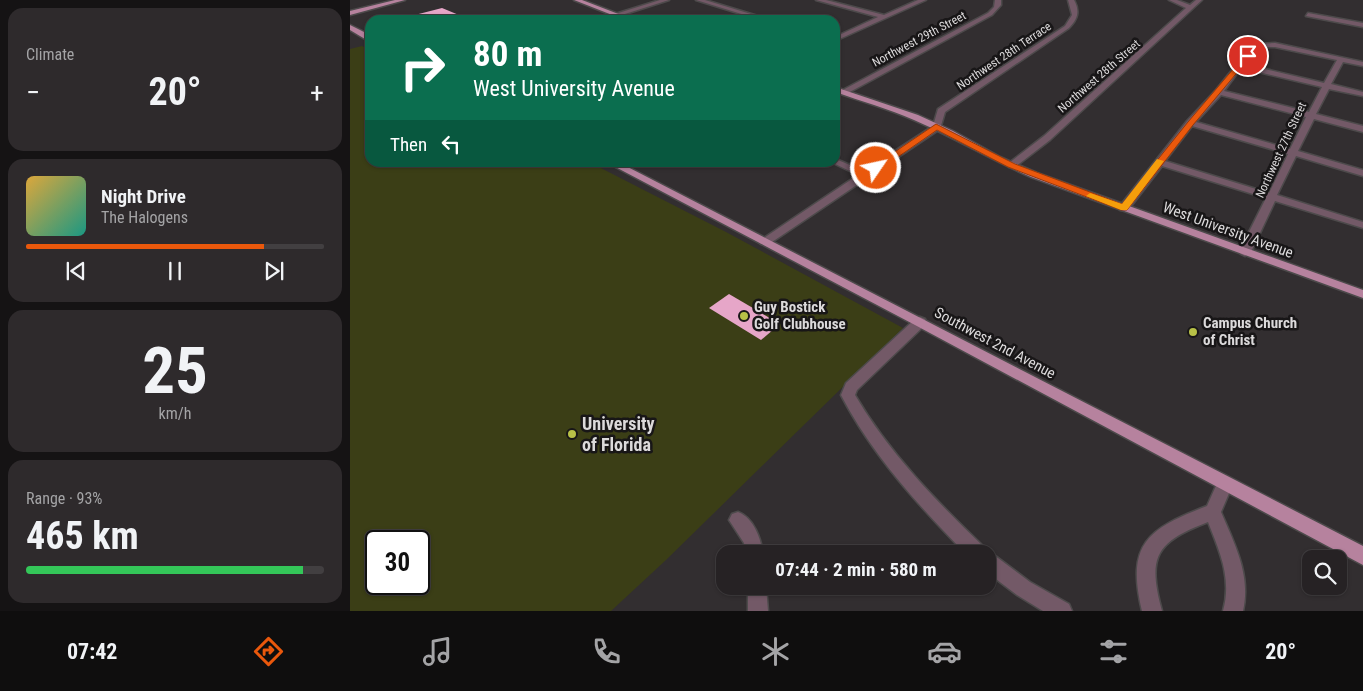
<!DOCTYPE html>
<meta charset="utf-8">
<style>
:root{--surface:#262224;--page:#2e2a2c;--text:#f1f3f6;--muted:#a4a4a6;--line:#423f41;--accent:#ea580c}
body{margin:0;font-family:"Roboto Condensed",sans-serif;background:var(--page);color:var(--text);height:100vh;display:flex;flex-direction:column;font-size:19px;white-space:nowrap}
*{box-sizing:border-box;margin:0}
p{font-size:16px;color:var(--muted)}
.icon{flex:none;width:28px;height:28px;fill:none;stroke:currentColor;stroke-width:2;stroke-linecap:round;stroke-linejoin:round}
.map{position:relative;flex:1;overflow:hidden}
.drawer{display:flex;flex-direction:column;gap:8px;padding:8px;background:#151314;width:350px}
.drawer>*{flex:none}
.hud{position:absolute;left:15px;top:15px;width:475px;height:152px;border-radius:15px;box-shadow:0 1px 4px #0004,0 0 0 1px var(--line);background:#0b6e4f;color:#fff;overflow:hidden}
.buttons{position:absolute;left:952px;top:550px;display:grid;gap:10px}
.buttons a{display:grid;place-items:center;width:45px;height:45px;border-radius:10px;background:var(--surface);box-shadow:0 1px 4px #0004,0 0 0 1px var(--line);font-size:25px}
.speed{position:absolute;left:15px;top:530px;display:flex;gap:10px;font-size:25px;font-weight:700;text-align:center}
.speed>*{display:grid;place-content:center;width:65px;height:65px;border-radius:50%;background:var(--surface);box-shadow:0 1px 4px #0004,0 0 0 1px var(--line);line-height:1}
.speed .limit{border:2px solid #111;border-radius:8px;background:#fff;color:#111}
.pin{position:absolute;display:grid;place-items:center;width:42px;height:42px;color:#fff;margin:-21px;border:2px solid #fff;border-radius:50%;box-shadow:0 1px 5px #0007}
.me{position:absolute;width:55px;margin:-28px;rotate:56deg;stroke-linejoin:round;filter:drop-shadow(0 0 4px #0008)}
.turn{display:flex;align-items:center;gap:18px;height:105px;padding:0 25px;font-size:22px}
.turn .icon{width:65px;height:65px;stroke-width:2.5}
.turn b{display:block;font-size:35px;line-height:42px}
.then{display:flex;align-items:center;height:48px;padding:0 25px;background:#0003;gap:10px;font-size:19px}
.big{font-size:38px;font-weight:700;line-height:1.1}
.drawer .tile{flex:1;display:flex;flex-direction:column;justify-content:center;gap:8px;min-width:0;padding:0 18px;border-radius:15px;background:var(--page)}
.drawer .dial{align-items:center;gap:0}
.dial b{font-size:65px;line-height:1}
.song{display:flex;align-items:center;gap:15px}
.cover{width:60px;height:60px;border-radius:8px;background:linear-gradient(135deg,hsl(40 70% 55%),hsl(170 70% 35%))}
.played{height:5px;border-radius:2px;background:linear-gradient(90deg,var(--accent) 80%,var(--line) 80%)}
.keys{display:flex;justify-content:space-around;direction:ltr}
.heat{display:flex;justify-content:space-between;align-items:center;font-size:28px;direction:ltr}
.charge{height:8px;border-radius:4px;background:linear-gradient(90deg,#34c759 93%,var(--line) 0)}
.trip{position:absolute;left:366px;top:545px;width:280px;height:50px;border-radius:15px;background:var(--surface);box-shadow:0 1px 4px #0004,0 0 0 1px var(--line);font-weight:700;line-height:50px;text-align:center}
.tabs{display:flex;height:80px;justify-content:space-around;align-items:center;background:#0f0e0e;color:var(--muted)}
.tabs .icon{width:35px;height:35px}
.tabs .current{color:var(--accent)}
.tabs b{font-size:22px;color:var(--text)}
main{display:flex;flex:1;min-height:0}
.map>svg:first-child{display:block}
.green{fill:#3b3e16;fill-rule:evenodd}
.building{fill:#e6a6c8}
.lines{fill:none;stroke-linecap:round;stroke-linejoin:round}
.minor-casing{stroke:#4d4a4b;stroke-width:3}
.major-casing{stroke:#4d4a4b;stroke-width:3}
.minor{fill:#735967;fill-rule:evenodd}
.major{fill:#b6829e;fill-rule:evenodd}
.route{fill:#ea580c;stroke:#983908}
.slow{fill:#f59e0b}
.poi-dot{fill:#b8c147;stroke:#181617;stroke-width:2}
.labels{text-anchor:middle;stroke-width:5;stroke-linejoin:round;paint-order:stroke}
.far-street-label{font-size:12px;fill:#dcdadb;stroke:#181617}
.street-label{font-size:15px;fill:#dcdadb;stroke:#181617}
.poi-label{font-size:15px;font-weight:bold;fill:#dcdadb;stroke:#181617;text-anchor:start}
.near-poi-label{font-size:18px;font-weight:bold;fill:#dcdadb;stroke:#181617;text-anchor:start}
</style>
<main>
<section class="drawer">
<div class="tile"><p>Climate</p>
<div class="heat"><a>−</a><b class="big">20°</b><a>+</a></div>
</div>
<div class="tile">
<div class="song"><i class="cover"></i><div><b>Night Drive</b><p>The Halogens</p></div></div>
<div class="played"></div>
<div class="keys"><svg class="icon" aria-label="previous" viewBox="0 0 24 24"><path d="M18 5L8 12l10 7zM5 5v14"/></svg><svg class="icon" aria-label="pause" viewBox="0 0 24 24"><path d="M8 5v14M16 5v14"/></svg><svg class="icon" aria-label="next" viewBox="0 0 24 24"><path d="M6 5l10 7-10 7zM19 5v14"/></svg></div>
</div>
<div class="tile dial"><b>25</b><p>km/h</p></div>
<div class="tile"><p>Range · 93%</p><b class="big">465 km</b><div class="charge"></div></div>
</section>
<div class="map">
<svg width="1013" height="611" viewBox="0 0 1013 611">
<rect width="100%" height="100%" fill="#322e30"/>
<!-- green -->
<path class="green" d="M12,46L20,50V162L241,163L376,232L553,328L316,560L261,611H0V49ZM26,541H69V584H26Z"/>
<!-- building -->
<g class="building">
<polygon points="92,8 121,20 57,20 57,17"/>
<polygon points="379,294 430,324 411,340 359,308"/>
</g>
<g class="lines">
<!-- minor casing -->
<g class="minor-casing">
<g id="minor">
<polygon points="310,0 319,0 256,20 246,20"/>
<polygon points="346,0 355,0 421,20 411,20"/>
<polygon points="466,0 476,0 534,15 568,0 576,0 485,41 485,37 528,17"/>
<polygon points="645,0 651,0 651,5 642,15 496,94 489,92 638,13 644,7"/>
<path d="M718,0H724C730,11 728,19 719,28L595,112L590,129L419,244H411L409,242L411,240L508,175L481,162H485V159L488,160L514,171L583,126L588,109L715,26L722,15Z"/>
<polygon points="819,0 827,0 840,5 846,0 852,0 700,140 665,167 659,167 659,163 694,136 836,8"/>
<polygon points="958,13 1013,23 1013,27 956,16"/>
<path d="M925,43L1013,62V66L993,62L981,84L1013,92V96L979,89L966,114L1013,126V132L964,119L948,151L1013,170V176L946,156L927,195L1013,222V228L925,201L901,252L895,256L891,254L889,252L916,198L812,166L778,210H770L769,208L770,206L837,121L866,90L903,44ZM907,47H925L987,60L974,83L894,64ZM891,68L972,87L959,112L874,91ZM871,95L956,117L940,149L846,122ZM842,126L938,154L919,193L815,161Z"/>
<path d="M570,317L575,319L576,322L575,325L507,390L505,395C539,453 587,502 635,548L637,552L644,555L680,582L719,604L722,611H693L667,595L638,573V554H616C569,506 522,455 491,395L496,383L565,319Z"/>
<path d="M875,477L881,479L883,484L871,512C885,545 901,575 893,611H873C882,579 870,552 858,522C806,542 797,556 812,611H792C776,544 797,529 857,506L869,479Z"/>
<path d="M388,512C404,518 411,539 413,554H395L394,543L379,520L382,514Z"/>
<polygon points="398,586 416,586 418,611 398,611"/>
</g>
</g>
<!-- major casing -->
<g class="major-casing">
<g id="major">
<polygon points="45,0 55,0 0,15 0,11"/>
<polygon points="224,0 232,0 284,20 275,20"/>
<polygon points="0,25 20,35 20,42 0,30"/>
<path d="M485,87L568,115L603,131L650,157L687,173L1013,290V298L681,177C641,160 604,137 564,120C539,109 511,101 485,92Z"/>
<polygon points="256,162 268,162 1013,546 1013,565 565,325"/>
</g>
</g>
<!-- minor -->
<use href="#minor" class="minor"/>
<!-- major -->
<use href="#major" class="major"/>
</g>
<!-- route -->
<polygon class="route" points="896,54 901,56 843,125 777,210 771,210 658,167 587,130 529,170 521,168 586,124 665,164 772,204 838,122"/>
<!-- slow -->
<polygon class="slow" points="807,159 814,161 777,210 771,210 736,196 740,193 772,204"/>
<!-- markers -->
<g class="poi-dot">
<circle cx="394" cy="316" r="5"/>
<circle cx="843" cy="332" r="5"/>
<circle cx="222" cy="434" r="5"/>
</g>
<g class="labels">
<!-- far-street labels -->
<g class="far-street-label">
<text transform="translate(569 39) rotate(-28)" y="4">Northwest 29th Street</text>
<text transform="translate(654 56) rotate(-34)" y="4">Northwest 28th Terrace</text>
<text transform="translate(749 76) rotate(-41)" y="4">Northwest 28th Street</text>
<text transform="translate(931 150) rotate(-65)" y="4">Northwest 27th Street</text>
</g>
<!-- street labels -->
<g class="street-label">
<text transform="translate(878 230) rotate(20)" y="5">West University Avenue</text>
<text transform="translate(645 343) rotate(28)" y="5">Southwest 2nd Avenue</text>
</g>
<!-- poi labels -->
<g class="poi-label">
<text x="404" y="312">Guy Bostick<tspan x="404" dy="17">Golf Clubhouse</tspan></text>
<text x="853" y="328">Campus Church<tspan x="853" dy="17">of Christ</tspan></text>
</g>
<!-- near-poi labels -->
<g class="near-poi-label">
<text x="232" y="430">University<tspan x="232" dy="21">of Florida</tspan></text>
</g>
</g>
</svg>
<div class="buttons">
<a><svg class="icon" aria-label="search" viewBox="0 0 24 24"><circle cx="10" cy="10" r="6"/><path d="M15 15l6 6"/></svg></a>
</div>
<div class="speed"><div class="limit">30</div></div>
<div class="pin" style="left:898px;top:56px;background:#d93025"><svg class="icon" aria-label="arrive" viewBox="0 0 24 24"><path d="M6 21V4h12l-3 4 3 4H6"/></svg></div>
<svg class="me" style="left:526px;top:168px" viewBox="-20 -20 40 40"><circle r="17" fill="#ea580c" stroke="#fff" stroke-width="3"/><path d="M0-11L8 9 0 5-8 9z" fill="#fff"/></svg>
<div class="trip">07:44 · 2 min · 580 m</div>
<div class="hud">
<div class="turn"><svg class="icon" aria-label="right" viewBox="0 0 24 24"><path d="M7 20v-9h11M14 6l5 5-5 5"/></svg><div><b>80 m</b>West University Avenue</div></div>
<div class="then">Then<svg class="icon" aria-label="left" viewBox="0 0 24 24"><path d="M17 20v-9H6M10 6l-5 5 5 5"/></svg></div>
</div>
</div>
</main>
<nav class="tabs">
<b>07:42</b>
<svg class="icon current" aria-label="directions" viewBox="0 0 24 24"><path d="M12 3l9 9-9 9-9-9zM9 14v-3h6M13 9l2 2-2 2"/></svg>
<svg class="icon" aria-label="music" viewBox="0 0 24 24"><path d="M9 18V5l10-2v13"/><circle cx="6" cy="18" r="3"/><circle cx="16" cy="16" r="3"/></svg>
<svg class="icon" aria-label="phone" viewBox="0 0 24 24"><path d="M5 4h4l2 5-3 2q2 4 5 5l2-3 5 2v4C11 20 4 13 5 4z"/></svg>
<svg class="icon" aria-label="climate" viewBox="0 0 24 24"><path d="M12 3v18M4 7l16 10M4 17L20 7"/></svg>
<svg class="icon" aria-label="car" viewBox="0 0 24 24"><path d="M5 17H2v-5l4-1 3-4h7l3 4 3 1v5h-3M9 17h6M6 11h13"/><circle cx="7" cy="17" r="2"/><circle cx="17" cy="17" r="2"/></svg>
<svg class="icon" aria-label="filters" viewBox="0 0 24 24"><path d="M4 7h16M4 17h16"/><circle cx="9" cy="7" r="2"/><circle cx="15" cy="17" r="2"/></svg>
<b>20°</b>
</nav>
